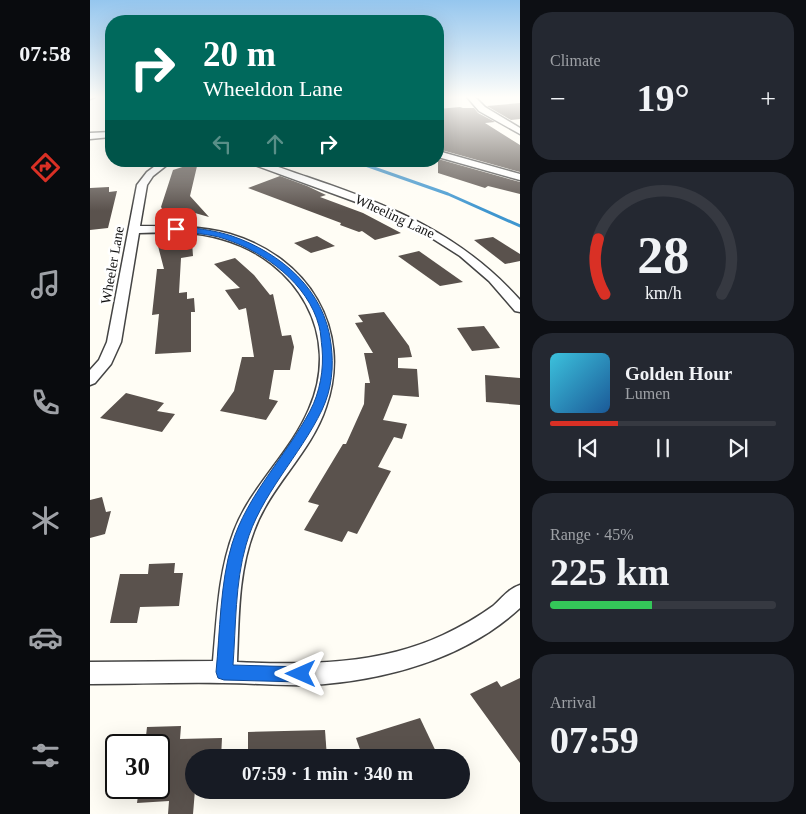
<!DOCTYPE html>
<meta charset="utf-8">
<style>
:root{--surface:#171b24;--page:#242831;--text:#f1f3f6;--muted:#9ea1a6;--line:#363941;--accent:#d93025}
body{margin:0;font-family:"Times New Roman",serif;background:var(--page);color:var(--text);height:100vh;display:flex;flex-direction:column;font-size:19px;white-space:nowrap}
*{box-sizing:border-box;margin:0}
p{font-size:16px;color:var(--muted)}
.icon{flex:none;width:28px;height:28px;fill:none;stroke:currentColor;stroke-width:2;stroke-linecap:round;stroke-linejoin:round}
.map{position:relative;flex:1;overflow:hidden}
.details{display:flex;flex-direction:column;gap:12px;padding:12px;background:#0d0f14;width:286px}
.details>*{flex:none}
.top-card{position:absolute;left:15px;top:15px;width:339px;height:152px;border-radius:20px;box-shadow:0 5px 20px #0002;background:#00695c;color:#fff;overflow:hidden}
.speed{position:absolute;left:15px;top:734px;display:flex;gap:10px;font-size:25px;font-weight:700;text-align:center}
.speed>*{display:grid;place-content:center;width:65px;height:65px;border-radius:50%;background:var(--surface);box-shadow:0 5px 20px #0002;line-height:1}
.speed .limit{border:2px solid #111;border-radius:8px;background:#fff;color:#111}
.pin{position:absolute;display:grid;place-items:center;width:42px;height:42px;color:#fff;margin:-21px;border-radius:10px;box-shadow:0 2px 8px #0006}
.me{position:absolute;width:55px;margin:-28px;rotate:270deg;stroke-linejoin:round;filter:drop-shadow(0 0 4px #0008)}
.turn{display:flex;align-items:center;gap:18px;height:105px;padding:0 15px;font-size:22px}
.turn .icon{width:65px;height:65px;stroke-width:2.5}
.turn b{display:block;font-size:35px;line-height:42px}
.lanes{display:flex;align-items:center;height:48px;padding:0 15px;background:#0003;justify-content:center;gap:25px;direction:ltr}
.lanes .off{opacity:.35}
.big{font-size:38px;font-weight:700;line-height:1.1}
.details .card{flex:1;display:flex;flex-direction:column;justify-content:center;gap:8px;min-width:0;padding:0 18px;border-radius:20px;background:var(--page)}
.details .dial{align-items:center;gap:0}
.dial svg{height:130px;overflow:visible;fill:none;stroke:var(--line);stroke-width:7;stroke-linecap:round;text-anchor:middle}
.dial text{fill:var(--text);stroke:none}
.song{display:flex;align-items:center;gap:15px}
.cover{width:60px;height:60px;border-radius:8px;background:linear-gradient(135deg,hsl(190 70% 55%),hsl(210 70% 35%))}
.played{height:5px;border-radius:2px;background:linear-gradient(90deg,var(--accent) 30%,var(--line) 30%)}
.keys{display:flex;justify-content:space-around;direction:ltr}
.heat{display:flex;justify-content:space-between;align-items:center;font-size:28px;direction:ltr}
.charge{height:8px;border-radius:4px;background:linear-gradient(90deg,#34c759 45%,var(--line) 0)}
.trip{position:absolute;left:95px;top:749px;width:285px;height:50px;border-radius:25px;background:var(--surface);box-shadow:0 5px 20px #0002;font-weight:700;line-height:50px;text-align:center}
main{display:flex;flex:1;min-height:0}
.tab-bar{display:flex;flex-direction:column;width:90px;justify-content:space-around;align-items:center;background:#090b0e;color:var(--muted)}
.tab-bar .icon{width:35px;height:35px}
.tab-bar .on{color:var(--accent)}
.tab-bar b{font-size:22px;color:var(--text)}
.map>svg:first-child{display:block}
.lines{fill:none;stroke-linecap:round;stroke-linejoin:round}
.stream{stroke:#3f96cf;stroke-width:3}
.building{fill:#5a524d}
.minor-casing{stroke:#444;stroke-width:3}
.minor{fill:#fff;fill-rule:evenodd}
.route{fill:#1a73e8;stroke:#114b97}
.labels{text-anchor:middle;stroke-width:5;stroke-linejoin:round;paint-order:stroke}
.far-street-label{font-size:14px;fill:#111;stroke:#fff}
</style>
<main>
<nav class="tab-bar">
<b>07:58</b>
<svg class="icon on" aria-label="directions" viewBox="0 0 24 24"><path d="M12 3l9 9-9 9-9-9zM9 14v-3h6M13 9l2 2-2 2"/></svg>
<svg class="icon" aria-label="music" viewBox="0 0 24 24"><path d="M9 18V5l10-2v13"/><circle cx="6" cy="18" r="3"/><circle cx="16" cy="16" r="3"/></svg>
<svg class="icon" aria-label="phone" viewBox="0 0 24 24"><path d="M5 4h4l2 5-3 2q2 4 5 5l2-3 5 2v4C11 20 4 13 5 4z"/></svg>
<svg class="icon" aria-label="climate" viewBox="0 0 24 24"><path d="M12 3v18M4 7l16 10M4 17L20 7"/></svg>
<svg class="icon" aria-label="car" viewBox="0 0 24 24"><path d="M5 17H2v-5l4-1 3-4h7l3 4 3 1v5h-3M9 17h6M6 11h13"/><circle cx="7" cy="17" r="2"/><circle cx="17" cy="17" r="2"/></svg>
<svg class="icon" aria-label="filters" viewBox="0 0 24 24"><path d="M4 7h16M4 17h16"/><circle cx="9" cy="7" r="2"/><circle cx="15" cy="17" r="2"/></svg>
</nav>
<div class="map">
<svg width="430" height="814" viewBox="0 0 430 814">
<rect width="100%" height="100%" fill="#fffdf5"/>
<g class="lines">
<!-- stream -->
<polyline class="stream" points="264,161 358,194 430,226"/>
</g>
<!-- building -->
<g class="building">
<polygon points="430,103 430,119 421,120 397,106"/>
<polygon points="370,107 373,108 384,108 388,113 405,122 395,123 430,145 430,172 348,149 348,109"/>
<polygon points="348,159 430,182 430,194 398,186 395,188 348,173"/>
<polygon points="108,162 100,196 119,217 87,208 93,225 82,224 71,207 83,170"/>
<polygon points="190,176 217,186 236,195 230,197 273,213 311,233 285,240 272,231 269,232 250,225 251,223 158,188"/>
<polygon points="19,187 19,192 27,191 18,228 0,230 0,188"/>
<polygon points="227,236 245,246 221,253 204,243"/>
<polygon points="403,237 430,254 430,261 415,264 384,240"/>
<polygon points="102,242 103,256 91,258 89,293 97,292 97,299 104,298 105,312 101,312 101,352 65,354 69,314 62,315 67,269 74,269 68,246"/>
<polygon points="329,251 373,282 350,286 308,256"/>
<polygon points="145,258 164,275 180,295 183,294 192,336 201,335 204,347 200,370 184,370 179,399 188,401 176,420 130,411 144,391 152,357 164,357 156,308 149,310 135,290 150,288 124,264"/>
<polygon points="294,312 319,346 322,357 308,358 308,368 327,369 329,397 303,395 293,420 317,424 312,439 304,437 288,467 301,471 267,534 258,531 252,542 214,530 229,505 218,502 253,444 256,444 274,404 275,383 280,383 274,353 283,353 265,323 273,322 268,315"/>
<polygon points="394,326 410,348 382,351 367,328"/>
<polygon points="395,375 430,378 430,405 396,402"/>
<polygon points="36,393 74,403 67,411 85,414 72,432 10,418"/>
<polygon points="12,497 16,512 21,511 15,534 0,538 0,500"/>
<polygon points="85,563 84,573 93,573 89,606 50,607 47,623 20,623 30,574 58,574 59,564"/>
<polygon points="430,678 430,763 380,694 407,681 411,687"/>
<polygon points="330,718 349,758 273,758 266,738"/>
<polygon points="91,726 90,739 132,738 131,758 104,758 105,790 103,814 78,814 79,801 47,803 49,788 69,788 69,745 55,745 57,727"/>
<polygon points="235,730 237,758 158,758 158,732"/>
</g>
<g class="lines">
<!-- minor casing -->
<g class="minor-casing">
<g id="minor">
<polygon points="0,97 5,97 0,99"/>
<polygon points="377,97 385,97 395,107 430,128 430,134 389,111"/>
<polygon points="21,132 21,137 0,139 0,133"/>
<polygon points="348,151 430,174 430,180 348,157"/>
<path d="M72,161H82L63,176L57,185L50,226C80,226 111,226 140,234C218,257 263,329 236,407C221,453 180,486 164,531C148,573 149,618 147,662C216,665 289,665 353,635C370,627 388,617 403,606C412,598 418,589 430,585V608C375,659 294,681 220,685C191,686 162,683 133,683C89,682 44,684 0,684V662L123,661C127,618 128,573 144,531C161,486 200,454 219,409C252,335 207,260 132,239C105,231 76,232 49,233L31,342L21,364L5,383L0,385V370L9,360L17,342L47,185L57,172Z"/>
<path d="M154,161C177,161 198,171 220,178C302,206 371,234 430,300V312L425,311L399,281L370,256L337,235L266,202Z"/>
</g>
</g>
<!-- minor -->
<use href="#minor" class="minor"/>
</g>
<!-- sky -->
<linearGradient id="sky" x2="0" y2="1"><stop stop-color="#95c6ee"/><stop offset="0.46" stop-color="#fffefa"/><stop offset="1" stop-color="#fffefa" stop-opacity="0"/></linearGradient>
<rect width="430" height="211" fill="url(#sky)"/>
<!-- route -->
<path class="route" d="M86,226C105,228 124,230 142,236C191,253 235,290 241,344C244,366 242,389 232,410C210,456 170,495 156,545C145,583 146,626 143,665L211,667L217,669L220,674L217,680L211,682L134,680L128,678L126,672C130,633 130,582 142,544C157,495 196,456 220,411C230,392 234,369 232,348C231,341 231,333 229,326C218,284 175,252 135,239C118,233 101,234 83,230L82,229Z"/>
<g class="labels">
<!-- far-street labels -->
<g class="far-street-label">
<text transform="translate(305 216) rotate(25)" y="5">Wheeling Lane</text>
<text transform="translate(22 265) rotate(-80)" y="5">Wheeler Lane</text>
</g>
</g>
</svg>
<div class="speed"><div class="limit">30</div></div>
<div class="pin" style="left:86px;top:229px;background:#d93025"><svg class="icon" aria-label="arrive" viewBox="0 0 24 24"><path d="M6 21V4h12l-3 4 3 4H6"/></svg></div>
<svg class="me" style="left:211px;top:674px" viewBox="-20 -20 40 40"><path d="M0-17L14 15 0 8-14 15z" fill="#1a73e8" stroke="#fff" stroke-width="4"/></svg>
<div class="trip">07:59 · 1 min · 340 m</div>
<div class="top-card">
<div class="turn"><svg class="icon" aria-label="right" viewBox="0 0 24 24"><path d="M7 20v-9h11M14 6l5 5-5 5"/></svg><div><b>20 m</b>Wheeldon Lane</div></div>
<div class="lanes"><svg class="icon off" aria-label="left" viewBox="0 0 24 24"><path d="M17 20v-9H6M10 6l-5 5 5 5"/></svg><svg class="icon off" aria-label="ahead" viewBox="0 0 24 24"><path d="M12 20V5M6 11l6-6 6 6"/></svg><svg class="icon" aria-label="right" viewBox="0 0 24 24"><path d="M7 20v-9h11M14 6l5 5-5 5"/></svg></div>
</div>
</div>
<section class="details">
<div class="card"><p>Climate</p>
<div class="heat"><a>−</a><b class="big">19°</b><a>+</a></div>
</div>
<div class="card dial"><svg viewBox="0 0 100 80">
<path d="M14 69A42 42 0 1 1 86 69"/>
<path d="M14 69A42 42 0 0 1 10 35" stroke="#d93025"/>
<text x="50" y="56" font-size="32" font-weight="700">28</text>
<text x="50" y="72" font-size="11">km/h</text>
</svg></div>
<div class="card">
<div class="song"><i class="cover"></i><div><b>Golden Hour</b><p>Lumen</p></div></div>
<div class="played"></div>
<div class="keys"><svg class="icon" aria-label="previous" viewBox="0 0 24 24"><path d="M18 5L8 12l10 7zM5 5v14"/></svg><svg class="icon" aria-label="pause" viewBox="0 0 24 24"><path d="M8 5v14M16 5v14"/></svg><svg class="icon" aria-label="next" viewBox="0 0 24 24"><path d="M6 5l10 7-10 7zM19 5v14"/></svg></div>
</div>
<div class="card"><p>Range · 45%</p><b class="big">225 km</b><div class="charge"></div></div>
<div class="card"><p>Arrival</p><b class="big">07:59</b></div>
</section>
</main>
